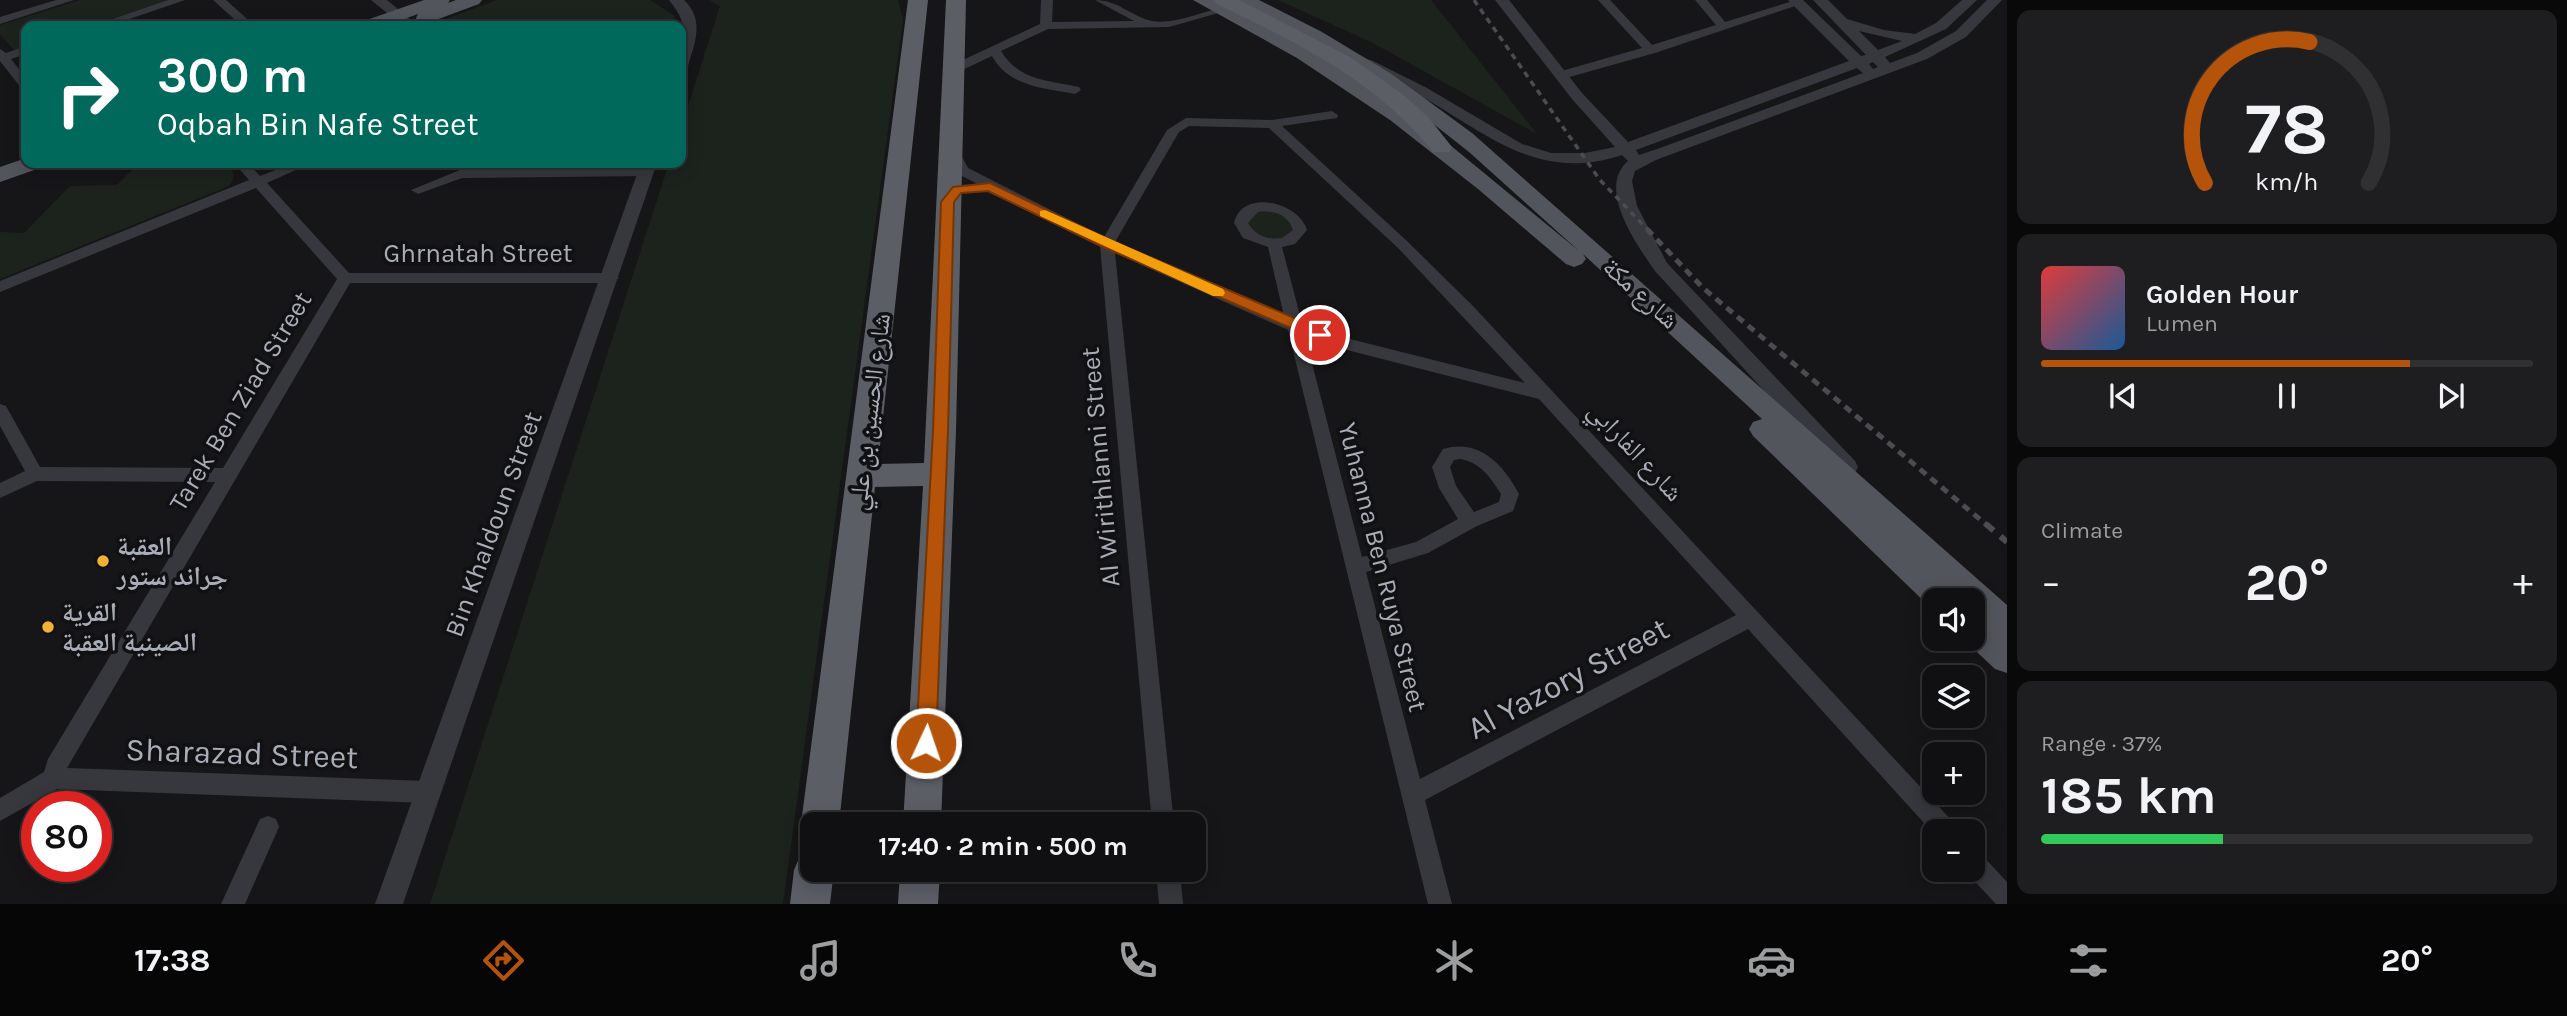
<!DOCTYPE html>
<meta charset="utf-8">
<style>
:root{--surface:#101012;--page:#1e1e20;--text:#f1f3f6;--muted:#9c9d9f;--line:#303032;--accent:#b45309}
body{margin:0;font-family:Karla,"Noto Naskh Arabic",sans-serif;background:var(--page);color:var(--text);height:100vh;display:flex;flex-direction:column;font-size:26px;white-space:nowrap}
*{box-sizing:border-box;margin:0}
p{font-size:23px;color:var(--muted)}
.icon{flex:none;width:38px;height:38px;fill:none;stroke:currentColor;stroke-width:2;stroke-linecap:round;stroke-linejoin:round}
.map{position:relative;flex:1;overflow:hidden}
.drawer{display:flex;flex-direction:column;gap:10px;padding:10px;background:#09090a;width:560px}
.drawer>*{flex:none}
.top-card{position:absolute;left:21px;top:21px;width:665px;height:147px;border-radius:14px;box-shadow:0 4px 18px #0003,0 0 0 2px var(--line);background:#00695c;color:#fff;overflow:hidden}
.controls{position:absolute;left:1922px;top:588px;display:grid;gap:14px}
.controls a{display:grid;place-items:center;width:63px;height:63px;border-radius:14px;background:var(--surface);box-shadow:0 4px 18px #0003,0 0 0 2px var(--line);font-size:35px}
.speed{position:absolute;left:21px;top:791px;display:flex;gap:14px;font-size:35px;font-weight:700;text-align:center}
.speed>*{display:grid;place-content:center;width:91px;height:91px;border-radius:50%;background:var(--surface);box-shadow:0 4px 18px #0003,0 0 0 2px var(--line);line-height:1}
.speed .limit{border:10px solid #d22;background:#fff;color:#111}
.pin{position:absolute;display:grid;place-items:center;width:60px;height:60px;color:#fff;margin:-30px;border:4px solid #fff;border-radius:50%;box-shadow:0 2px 7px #0007}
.me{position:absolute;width:77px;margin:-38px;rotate:3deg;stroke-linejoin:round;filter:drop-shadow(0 0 5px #0008)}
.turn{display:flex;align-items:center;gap:24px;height:147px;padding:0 21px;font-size:32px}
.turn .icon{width:91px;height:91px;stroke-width:2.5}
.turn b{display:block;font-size:49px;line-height:60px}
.big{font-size:52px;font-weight:700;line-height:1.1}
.drawer .widget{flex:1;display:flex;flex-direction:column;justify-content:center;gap:10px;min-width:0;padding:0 24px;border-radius:14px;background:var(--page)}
.drawer .dial{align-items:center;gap:0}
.dial svg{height:182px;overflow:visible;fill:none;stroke:var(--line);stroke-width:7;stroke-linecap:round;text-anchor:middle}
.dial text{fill:var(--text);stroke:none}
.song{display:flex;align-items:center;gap:21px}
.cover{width:84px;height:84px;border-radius:10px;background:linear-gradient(135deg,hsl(0 70% 55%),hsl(210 70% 35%))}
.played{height:7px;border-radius:4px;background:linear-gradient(90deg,var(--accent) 75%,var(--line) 75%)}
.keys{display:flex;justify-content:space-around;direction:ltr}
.heat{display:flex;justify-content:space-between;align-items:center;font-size:38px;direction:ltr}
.charge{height:10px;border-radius:5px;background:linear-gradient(90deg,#34c759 37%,var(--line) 0)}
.trip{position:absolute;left:800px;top:812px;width:406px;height:70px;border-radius:14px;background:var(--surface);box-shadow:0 4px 18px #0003,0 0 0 2px var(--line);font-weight:700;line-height:70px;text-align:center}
.dock{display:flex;height:112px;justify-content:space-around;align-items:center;background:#060607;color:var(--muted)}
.dock .icon{width:49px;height:49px}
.dock .on{color:var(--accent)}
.dock b{font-size:32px;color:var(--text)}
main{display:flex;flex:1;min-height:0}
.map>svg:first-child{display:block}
.green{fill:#1c231d}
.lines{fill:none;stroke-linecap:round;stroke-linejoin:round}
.minor{fill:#37383d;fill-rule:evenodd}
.tertiary{fill:#37383d;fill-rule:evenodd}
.primary{fill:#53555c;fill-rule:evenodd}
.trunk{fill:#5b5e65;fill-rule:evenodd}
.rail-far2{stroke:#4a4c52;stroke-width:3.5;stroke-dasharray:6 5;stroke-linecap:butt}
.rail-far1{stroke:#4a4c52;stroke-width:5;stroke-dasharray:8 6;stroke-linecap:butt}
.rail{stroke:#4a4c52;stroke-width:6;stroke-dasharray:10 9;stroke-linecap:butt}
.route{fill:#b45309;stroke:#753606;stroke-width:2}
.slow{fill:#f59e0b}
.poi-dot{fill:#f2b134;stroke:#111113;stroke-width:2.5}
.labels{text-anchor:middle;stroke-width:7;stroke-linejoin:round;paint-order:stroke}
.street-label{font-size:26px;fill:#a8adb8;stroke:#111113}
.poi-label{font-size:26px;font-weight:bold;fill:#a8adb8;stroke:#111113;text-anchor:start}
.near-street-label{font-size:32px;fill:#a8adb8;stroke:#111113}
</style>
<main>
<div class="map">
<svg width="2007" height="904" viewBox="0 0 2007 904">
<rect width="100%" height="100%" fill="#161618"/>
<!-- green -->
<g class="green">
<polygon points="80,0 169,0 90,26 26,26 26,47 15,51 0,34 0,25"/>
<polygon points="497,0 650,0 675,16 670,26 427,26"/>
<polygon points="709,0 898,0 903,20 783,904 430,904 669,163 681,163 681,128 720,6"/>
<polygon points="1278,0 1431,0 1537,134 1371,42"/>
<path d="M139,163H225C233,171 237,175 229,186L0,279V232L24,233L70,186L117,185Z"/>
<polygon points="1256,211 1281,212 1296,226 1293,235 1273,241 1251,234 1245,218"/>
</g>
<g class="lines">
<!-- minor -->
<g class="minor">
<polygon points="56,0 74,0 0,24 0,17"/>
<polygon points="168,0 185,0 109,26 92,26"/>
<polygon points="213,0 226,0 255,26 242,26"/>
<path d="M1041,0H1053L1052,22L1134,21L1095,0C1118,0 1132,17 1152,21C1173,25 1202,12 1223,7L1229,10L1169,27L1048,29L1001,51C1019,81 1049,80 1079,87L1081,90L1075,94C1044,88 1009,87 992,56L958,72H950V66L1040,24Z"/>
<polygon points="1598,0 1610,0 1652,45 1716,25 1695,0 1707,0 1725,22 1796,0 1804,3 1655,53 1566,78 1558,78 1558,72 1642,48"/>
<polygon points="26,46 26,54 11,59 26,78 26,90 22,89 0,61 0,49 6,53"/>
<path d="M1332,111L1338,115L1337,118L1282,126L1408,242L1473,306L1954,823L1957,831H1934V834L1748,629L1425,800L1452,904H1428L1288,330L1115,253L1174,824H1152L1100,246L958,174L944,149L951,145L956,146L968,168L1104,237L1167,130L1186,118L1272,120ZM1189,126L1269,128L1398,248L1525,383L1346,338L1302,323L1282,247L1295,244L1307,230C1299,202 1242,188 1234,223L1243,238L1268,247L1284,316L1115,242L1179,132ZM1258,212C1273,210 1288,214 1293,230L1282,238C1267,240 1256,236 1248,223ZM1305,336L1343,349L1539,399L1736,615L1420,779L1366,572L1428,553L1477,526L1513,511L1519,494C1504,465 1479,438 1443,449L1432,467L1439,488L1458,519L1416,542L1362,557ZM1460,459C1480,462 1491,478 1501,494L1499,502L1474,512L1456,486L1450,467L1454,460Z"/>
<polygon points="234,163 248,163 260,176 293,163 311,163 267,183 349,273 611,273 619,278 611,283 350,283 67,768 427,781 435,784 438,792 435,800 427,803 57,789 0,821 0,798 44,772 48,759 215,482 37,481 0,498 0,483 25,471 0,426 0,404 6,406 40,467 223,468 337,279 256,188 0,292 0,281 249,180"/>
<polygon points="646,169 653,173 651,176 462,178 418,194 411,190 460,170"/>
<polygon points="268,816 276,819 279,827 245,904 221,904 260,819"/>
<polygon points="1972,850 1980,853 2007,882 2007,904 1996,904 1964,870 1972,870"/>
<polygon points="1156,870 1180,870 1183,904 1159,904"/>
</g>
<!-- tertiary -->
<g class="tertiary">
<polygon points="371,0 387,0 416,24 403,26"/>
<path d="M669,0H684C705,20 695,42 688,66L681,70C679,36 693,29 669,0Z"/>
<path d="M1495,0H1509L1582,93L1628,142L1849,61L1788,0H1803L1861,56L1866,55L1813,0H1828L1847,19L1884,30L1915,34L1936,23L1962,0H1977L1946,29L1885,57L1890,63L1917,53L1956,31L1987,0H2002L1966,37L1927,59L1656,160L1635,171L1632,181L1637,206L1667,263L1855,461L1858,467L1855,473L1847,475L1839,473L1655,271C1637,245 1596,188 1628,161L1622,155C1536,184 1485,131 1415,93C1398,84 1372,77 1359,63L1366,59L1371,60L1427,88L1522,144L1551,153H1585L1615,147L1572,99ZM1859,31L1902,41L1878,50ZM1873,62L1878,67L1873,69L1869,64ZM1857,68L1863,73L1660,148L1639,155L1636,150Z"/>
<polygon points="641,163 657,163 403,904 375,904"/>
</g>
<!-- primary -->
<g class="primary">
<polygon points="424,0 450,0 448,3 456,0 482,0 479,4 425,24 418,22 416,18 418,14 385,26 359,26 361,22"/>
<polygon points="1193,0 1216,0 1311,50 1359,80 1450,145 1579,251 1469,152 1398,96 1332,53 1236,0 1259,0 1322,32 1390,73 1472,133 2007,605 2007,673 1995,669 1963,639 1972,639 1972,600 1934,600 1932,609 1753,436 1749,429 1753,422 1762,419 1583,254 1586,259 1582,264 1574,267 1566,264 1478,189 1390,120 1297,58"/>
<polygon points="26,158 26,163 43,163 40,168 0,182 0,167"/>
</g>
<!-- trunk -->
<g class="trunk">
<polygon points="908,0 928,0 878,464 924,463 946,0 966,0 956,431 941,824 903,824 923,486 875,487 839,824 812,824 812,840 806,837 801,824"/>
<path d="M1214,0H1239L1350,57L1405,96L1429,118L1452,147L1449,152H1433C1376,81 1298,43 1217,4Z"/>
<polygon points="812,851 812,870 834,870 830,904 790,904 794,870 800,856"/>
<polygon points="900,870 940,870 938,904 898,904"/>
</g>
<!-- rail-far2 -->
<polyline class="rail-far2" points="1474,0 1600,180 1649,231"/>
<!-- rail-far1 -->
<polyline class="rail-far1" points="1647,229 1703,288 1988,526"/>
<!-- rail -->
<polyline class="rail" points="1986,524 2007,542"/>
</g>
<!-- route -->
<polygon class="route" points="990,183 1112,241 1325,331 1327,335 1325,338 1314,338 1103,247 988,191 961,193 954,202 948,431 936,743 933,750 926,752 919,750 916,743 933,431 941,202 953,187"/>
<!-- slow -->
<polygon class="slow" points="1045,210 1223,289 1225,293 1223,296 1213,296 1040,216 1040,211"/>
<!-- markers -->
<g class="poi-dot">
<circle cx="103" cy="561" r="7"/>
<circle cx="48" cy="627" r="7"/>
</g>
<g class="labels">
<!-- street labels -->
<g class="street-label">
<text x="478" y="262">Ghrnatah Street</text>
<text transform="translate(1641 293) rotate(42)" y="9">شارع مكة</text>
<text transform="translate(240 401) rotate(-59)" y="9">Tarek Ben Ziad Street</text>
<text transform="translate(869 412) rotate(-83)" y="9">شارع الحسين بن علي</text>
<text transform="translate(1636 451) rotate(47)" y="9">شارع الفارابي</text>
<text transform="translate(1100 467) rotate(-95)" y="9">Al Wirithlanni Street</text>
<text transform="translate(493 524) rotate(-70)" y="9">Bin Khaldoun Street</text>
<text transform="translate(1383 567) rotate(76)" y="9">Yuhanna Ben Ruya Street</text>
</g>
<!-- poi labels -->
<g class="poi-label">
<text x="117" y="555">العقبة<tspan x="117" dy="30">جراند ستور</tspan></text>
<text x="62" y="621">القرية<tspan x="62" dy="30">الصينية العقبة</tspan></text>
</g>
<!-- near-street labels -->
<g class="near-street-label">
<text transform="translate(1568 678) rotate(-28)" y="11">Al Yazory Street</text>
<text transform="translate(242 753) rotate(2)" y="11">Sharazad Street</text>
</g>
</g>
</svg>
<div class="controls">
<a><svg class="icon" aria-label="sound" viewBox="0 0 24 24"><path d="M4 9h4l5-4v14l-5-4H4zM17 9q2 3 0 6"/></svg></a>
<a><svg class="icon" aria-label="layers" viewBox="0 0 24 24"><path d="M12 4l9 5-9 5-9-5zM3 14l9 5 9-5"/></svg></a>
<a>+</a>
<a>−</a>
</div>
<div class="speed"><div class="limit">80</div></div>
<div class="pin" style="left:1320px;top:335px;background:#d93025"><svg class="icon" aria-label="arrive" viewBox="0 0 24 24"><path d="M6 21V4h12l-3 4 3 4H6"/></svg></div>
<svg class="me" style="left:926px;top:743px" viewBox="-20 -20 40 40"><circle r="17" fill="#b45309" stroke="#fff" stroke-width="3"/><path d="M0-11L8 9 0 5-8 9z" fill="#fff"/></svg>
<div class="trip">17:40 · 2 min · 500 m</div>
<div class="top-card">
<div class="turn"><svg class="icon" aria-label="right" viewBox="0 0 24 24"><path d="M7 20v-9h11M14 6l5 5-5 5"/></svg><div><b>300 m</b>Oqbah Bin Nafe Street</div></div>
</div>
</div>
<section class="drawer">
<div class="widget dial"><svg viewBox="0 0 100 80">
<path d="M14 69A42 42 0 1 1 86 69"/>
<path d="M14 69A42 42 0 0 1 60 7" stroke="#b45309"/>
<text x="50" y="56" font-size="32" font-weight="700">78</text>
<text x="50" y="72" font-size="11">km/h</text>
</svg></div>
<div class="widget">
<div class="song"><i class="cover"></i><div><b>Golden Hour</b><p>Lumen</p></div></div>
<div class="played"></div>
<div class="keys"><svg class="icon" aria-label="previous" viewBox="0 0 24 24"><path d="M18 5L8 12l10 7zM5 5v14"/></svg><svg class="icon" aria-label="pause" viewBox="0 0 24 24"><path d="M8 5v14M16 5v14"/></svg><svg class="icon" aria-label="next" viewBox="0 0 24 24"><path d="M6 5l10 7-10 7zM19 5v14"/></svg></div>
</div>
<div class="widget"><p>Climate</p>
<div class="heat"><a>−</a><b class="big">20°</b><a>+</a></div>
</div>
<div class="widget"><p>Range · 37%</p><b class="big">185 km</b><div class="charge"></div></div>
</section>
</main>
<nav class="dock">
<b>17:38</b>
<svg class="icon on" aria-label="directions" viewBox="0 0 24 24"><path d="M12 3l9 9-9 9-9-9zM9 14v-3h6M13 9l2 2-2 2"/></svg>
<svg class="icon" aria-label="music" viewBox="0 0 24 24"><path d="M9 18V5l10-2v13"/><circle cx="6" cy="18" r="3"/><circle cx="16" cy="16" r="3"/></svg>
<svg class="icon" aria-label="phone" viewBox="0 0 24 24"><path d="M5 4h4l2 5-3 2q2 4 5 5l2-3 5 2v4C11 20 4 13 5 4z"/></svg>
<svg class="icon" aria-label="climate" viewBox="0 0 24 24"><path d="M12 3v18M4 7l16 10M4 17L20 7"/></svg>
<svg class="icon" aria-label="car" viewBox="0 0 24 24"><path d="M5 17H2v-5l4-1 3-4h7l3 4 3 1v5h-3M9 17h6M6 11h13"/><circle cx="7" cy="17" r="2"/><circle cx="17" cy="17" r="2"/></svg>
<svg class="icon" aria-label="filters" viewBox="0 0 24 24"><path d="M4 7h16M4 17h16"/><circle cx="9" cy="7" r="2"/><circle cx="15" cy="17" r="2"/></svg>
<b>20°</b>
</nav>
